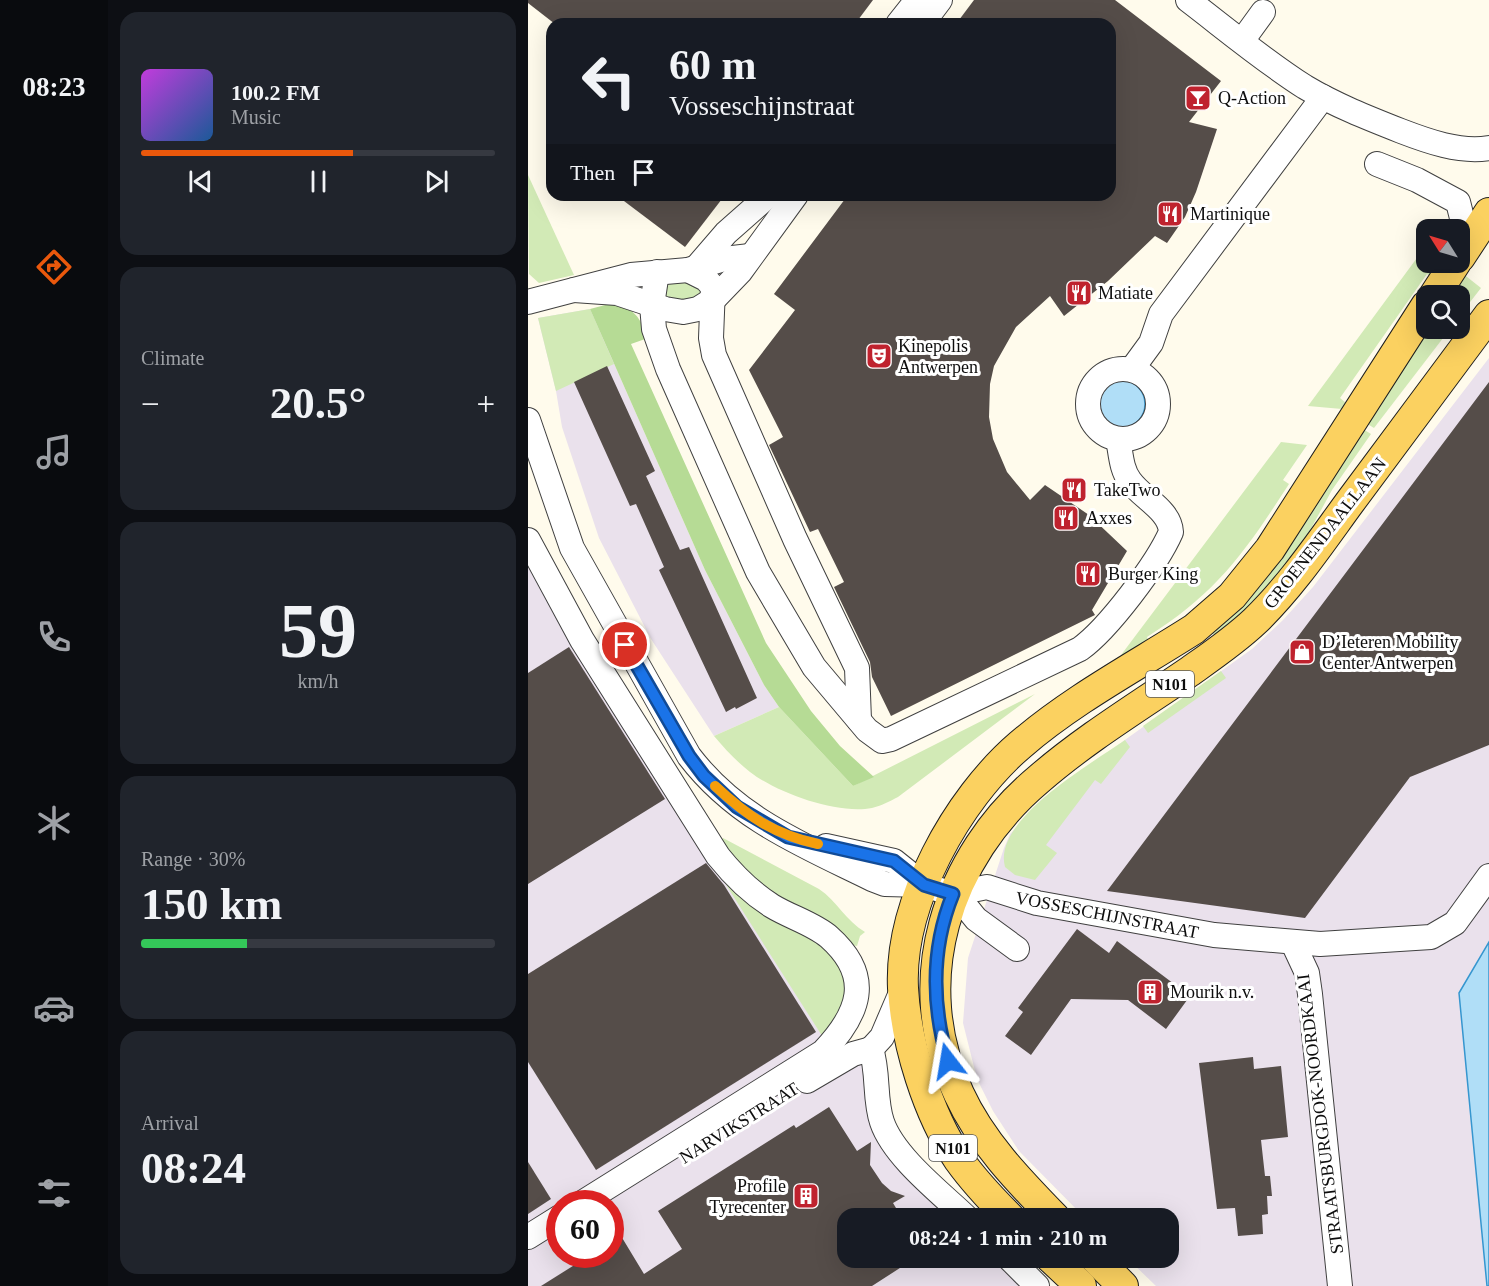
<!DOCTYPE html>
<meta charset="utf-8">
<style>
:root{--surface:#171b24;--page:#20242c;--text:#f1f3f6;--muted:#9ea1a6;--line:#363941;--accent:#ea580c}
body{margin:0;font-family:"Times New Roman",serif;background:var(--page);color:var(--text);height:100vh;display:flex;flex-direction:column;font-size:22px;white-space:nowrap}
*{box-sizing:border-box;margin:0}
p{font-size:20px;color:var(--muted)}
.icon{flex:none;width:33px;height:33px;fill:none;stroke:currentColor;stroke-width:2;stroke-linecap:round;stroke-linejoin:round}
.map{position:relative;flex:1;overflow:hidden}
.sheet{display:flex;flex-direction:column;gap:12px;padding:12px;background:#0d0f14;width:420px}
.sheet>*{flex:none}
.guide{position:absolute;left:18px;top:18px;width:570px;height:183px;border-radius:18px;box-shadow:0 6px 24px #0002;background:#171b24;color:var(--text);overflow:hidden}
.needle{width:39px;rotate:307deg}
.fabs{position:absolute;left:888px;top:219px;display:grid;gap:12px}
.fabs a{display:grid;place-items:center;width:54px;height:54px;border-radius:12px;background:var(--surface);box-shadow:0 6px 24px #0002;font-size:30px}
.speed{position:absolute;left:18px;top:1190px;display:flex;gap:12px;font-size:30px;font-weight:700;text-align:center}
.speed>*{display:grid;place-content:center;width:78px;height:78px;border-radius:50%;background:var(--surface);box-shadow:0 6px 24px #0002;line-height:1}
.speed .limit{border:9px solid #d22;background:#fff;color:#111}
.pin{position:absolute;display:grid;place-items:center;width:51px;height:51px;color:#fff;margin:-26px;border:3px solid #fff;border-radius:50%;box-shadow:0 2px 6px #0007}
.me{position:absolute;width:66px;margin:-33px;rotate:346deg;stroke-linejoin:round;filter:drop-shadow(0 0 4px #0008)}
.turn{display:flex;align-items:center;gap:21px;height:126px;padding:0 24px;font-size:27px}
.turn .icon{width:78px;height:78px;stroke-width:2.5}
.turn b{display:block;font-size:42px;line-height:51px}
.then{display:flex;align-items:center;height:57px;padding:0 24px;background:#0003;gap:12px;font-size:22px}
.big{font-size:45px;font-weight:700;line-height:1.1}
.sheet .widget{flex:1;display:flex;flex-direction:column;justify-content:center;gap:9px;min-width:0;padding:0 21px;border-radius:18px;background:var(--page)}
.sheet .dial{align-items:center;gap:0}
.dial b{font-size:78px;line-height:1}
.song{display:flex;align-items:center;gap:18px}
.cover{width:72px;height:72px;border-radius:9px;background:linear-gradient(135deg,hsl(290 70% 55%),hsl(210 70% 35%))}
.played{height:6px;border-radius:3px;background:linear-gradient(90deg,var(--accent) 60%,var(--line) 60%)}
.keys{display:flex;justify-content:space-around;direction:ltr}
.heat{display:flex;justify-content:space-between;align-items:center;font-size:33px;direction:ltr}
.charge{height:9px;border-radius:4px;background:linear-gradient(90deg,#34c759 30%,var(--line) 0)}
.trip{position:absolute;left:309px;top:1208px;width:342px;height:60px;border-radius:18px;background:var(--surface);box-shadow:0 6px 24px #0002;font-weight:700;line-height:60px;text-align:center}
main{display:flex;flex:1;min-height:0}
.tabs{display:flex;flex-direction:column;width:108px;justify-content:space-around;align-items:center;background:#090b0e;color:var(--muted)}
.tabs .icon{width:42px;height:42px}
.tabs .on{color:var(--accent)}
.tabs b{font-size:27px;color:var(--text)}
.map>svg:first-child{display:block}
.industrial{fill:#eae1ec;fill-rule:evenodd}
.green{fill:#d2eab6}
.forest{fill:#b6db95}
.water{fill:#b0def7;stroke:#3696cf;stroke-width:1.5}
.building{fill:#554d49}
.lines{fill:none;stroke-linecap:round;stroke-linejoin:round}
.minor-casing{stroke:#404040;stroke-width:26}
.major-casing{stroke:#1e1e1e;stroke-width:32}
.minor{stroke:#fff;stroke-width:24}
.major{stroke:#fbd160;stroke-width:30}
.route-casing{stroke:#114b97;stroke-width:15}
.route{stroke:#1a73e8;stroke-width:10}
.slow{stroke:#f59e0b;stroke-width:10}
.labels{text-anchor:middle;stroke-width:6;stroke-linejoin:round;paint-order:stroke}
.shield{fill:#fff;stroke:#565656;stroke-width:1.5}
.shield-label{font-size:16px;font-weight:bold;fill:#0d0d0d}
.poi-label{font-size:18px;fill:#0d0d0d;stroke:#fff;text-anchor:start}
.street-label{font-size:18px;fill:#0d0d0d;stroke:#fff}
</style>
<main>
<nav class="tabs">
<b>08:23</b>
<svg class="icon on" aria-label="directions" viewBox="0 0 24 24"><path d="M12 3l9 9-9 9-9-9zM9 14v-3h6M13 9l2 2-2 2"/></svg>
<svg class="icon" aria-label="music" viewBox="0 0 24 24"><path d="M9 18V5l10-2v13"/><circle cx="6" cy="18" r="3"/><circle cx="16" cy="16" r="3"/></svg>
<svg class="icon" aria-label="phone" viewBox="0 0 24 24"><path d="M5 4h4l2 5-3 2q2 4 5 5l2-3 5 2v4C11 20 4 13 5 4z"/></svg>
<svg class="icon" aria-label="climate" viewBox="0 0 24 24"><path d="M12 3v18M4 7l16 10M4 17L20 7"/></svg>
<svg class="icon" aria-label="car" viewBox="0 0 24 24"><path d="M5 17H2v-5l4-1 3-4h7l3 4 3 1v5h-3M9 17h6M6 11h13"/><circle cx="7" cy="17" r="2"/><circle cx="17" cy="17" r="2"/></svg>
<svg class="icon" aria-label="filters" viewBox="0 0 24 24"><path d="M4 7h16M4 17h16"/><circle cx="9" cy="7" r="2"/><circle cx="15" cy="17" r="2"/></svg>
</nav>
<section class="sheet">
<div class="widget">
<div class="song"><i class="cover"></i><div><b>100.2 FM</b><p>Music</p></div></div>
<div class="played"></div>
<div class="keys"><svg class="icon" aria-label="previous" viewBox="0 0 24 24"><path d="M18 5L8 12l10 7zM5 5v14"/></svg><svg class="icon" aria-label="pause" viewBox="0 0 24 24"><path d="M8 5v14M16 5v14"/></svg><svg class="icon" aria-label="next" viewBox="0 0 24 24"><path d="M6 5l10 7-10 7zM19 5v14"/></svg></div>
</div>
<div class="widget"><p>Climate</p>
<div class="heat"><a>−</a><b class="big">20.5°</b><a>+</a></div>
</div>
<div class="widget dial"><b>59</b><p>km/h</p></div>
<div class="widget"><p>Range · 30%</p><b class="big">150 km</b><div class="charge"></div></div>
<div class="widget"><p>Arrival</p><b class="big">08:24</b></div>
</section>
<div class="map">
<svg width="961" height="1286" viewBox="0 0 961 1286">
<rect width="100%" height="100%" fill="#fffbec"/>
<!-- industrial -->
<g class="industrial">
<polygon points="62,309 177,570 236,685 251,707 186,736 123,639 71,538 34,427 28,391 10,318"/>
<polygon points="961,358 961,1286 628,1286 598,1257 640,1257 640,1218 557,1218 491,1151 465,1111 449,1079 435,1023 440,958 476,848 482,834 513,800 724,649 755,620 785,587"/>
<path d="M0,557L296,1039L335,1059L344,1101L426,1218H320V1257H466L495,1286H0ZM32,1203H82V1254H32Z"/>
</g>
<!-- green -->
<g class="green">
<polygon points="0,175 46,275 11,283 1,274"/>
<polygon points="897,247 898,262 913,263 904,277 899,274 812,398 818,403 814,409 780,406"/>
<polygon points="934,273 953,288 932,315 932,296 918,296"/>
<polygon points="150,278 174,286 174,298 140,302 136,295 138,287"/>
<polygon points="62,309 86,364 28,391 10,318"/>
<polygon points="898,328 922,329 846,428 833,420"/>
<polygon points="830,426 843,434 804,490 762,567 689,640 683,630"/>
<path d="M753,442L779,445L755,480L761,484C717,552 689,593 619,637L621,642L595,658L593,655Z"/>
<polygon points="693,671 698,678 620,733 615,726"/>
<path d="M507,694L370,797C362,801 353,806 344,808C310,815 249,793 222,772C208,761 197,749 186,736L251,707L325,786Z"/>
<path d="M597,740L602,747L573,784L567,780L518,845L529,853L507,880L487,875L477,867C464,820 563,764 597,740Z"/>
<path d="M195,838L291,889C309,901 318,921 337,932L332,936L329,946L293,939L316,969L318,999L296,1039L181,858Z"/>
</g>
<!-- forest -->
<path class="forest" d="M85,303C109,311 110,315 120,338L103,344L238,643L283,711L312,746L346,777L325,786L251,707L236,685L177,570L62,309Z"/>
<!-- water -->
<g class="water">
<circle cx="593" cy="404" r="24"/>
<polygon points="961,942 961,1286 959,1286 931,993"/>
</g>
<!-- building -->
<g class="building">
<polygon points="0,0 345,0 327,24 27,24 0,3"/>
<polygon points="446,0 587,0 693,81 661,122 689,129 668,192 657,217 639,243 627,236 580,281 536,316 522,296 488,327 466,366 462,384 461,417 465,439 479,472 502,500 517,485 561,515 599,551 564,610 567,615 363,716 344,677 342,662 306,587 316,582 290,529 282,532 241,445 255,437 221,370 267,310 246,294 320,195 582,195 582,24 428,24"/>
<polygon points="88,195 197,195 157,247"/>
<polygon points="79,366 127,471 118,476 152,550 161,547 229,698 208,709 207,707 198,712 131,570 136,567 108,504 102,506 46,382"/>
<polygon points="961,382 961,745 882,777 777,918 579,891"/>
<polygon points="41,647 137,799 0,884 0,673"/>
<polygon points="178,863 196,885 288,1032 68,1170 0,1062 0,974"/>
<polygon points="549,929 581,953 589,941 662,996 638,1029 600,1000 543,999 503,1055 477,1036 495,1012 490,1008"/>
<polygon points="725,1057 726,1069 753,1066 760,1137 733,1140 737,1176 742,1176 744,1196 739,1196 740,1214 734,1215 735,1234 710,1236 707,1208 689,1209 671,1063"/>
<polygon points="301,1107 329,1151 343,1142 342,1165 354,1183 363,1191 377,1196 365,1203 374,1218 320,1218 320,1257 389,1257 344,1286 13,1286 64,1254 82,1254 82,1242 93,1236 116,1274 154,1249 130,1211 266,1125 268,1128"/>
<polygon points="0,1162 23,1199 0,1214"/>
</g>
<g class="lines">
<!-- minor casing -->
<g class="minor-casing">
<g id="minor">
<path d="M660,0C698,29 736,61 777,87C807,105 840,118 873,131C899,141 932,153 961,148"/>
<polyline points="370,24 389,0"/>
<polyline points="394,24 412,0"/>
<polyline points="714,41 735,12"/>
<polyline points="849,164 889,180 930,202 940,242"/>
<polyline points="167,269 198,233 241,195"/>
<polyline points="160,270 178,279 185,287 183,338 186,355 267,539 329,668 331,720"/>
<path d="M129,272L124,305L126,329L140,369L230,572L286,667L339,730L354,741L363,739L552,649C580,629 629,564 643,532C642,510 614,498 602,481C593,469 593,454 590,439"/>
<polyline points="46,290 89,293 137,309 155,312 170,309 186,299 212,272 268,195"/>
<polyline points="0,302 103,275 160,270 196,259 222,256"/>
<circle cx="595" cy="404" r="35"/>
<polyline points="604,369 623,343 633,314 795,97"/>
<path d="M0,420L44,548L161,756C209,819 275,845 344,879L357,884L396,885L425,894L459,887L509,903L686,935L792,944L903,937L927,923L961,876"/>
<path d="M0,540L54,640L190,856C206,876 222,892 244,906C262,917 286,924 301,937C346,977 331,1014 295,1052L54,1203"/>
<polyline points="298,846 366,861 396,885"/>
<polyline points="425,894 431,898 448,919 489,949"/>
<polyline points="765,943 779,973 782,994 812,1286"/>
<path d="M343,1049C351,1073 346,1099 354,1122C366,1157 413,1193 439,1218"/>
<polyline points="343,1049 354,1037 375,988"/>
<polyline points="279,1081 325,1054 343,1049"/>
<polyline points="0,1237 32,1217"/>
<polyline points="480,1257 509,1286"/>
</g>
</g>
<!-- major casing -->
<g class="major-casing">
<g id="major">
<polyline points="932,257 961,213"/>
<polyline points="906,296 928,262"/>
<path d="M482,1218C463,1199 446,1181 431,1160C400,1114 378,1044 375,988C371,903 429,799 492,745C544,700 608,666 666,629L704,596L742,549L898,306"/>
<path d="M527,1218C491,1181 453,1142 431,1094C378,982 418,857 511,779C556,740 608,708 658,674C682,657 706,641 727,621C764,585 792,543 822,502C868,440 915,377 961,315"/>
<polyline points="522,1257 553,1286"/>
<polyline points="566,1257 595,1286"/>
</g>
</g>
<!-- minor -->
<use href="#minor" class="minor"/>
<!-- major -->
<use href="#major" class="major"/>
</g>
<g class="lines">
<!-- route casing -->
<g class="route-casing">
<path id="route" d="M97,645L161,756L176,776L209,807L260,837L366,861L396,885L425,894C403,948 404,1006 420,1061"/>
</g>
<!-- route -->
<use href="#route" class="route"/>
<!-- slow -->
<path class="slow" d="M187,786C219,816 247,835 290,844"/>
</g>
<!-- icons -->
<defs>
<g id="bar-square" transform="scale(1.35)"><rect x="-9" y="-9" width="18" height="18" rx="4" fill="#bf222e" stroke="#fff"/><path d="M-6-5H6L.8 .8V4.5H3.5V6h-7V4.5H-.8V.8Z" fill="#fff"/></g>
<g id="restaurant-square" transform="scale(1.35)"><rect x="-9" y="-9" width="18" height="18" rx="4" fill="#bf222e" stroke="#fff"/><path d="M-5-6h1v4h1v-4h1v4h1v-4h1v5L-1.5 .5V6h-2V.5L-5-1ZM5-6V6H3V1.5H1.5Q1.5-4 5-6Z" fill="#fff"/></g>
<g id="theatre-square" transform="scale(1.35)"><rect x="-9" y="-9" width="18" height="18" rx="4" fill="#bf222e" stroke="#fff"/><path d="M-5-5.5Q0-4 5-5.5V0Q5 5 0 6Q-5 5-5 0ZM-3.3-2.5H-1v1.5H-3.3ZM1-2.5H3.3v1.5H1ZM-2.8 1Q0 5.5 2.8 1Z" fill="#fff"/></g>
<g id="shop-square" transform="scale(1.35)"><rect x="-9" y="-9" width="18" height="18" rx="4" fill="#bf222e" stroke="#fff"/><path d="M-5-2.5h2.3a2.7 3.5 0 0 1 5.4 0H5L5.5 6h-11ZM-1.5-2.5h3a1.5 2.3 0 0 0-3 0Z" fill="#fff"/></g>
<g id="building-square" transform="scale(1.35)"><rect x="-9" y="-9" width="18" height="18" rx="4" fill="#bf222e" stroke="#fff"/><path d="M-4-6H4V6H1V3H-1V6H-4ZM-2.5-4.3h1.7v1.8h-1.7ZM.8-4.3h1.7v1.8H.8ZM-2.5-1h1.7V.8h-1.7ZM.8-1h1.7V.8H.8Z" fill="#fff"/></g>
</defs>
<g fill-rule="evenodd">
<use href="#bar-square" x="670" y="98"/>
<use href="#restaurant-square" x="642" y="214"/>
<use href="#restaurant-square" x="551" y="293"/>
<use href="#theatre-square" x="351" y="356"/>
<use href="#restaurant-square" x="546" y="490"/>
<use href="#restaurant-square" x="538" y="518"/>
<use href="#restaurant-square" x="560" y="574"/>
<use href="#shop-square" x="774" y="652"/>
<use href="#building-square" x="622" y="992"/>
<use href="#building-square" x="278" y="1196"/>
</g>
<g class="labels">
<!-- shield labels -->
<g class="shield">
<rect x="618" y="671" width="48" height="26" rx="4.5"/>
<rect x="401" y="1135" width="48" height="26" rx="4.5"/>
</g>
<g class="shield-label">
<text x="642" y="690">N101</text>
<text x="425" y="1154">N101</text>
</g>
<!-- poi labels -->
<g class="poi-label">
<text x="690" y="104">Q-Action</text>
<text x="662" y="220">Martinique</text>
<text x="570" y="299">Matiate</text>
<text x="370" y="352">Kinepolis<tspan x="370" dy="21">Antwerpen</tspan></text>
<text x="566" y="496">TakeTwo</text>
<text x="558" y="524">Axxes</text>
<text x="580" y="580">Burger King</text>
<text x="794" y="648">D’Ieteren Mobility<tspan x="794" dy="21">Center Antwerpen</tspan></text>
<text x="642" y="998">Mourik n.v.</text>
<text x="258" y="1192" text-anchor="end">Profile<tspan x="258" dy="21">Tyrecenter</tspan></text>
</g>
<!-- street labels -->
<g class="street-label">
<text transform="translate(797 533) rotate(-52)" y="6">GROENENDAALLAAN</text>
<text transform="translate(579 915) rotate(11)" y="6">VOSSESCHIJNSTRAAT</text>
<text transform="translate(792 1114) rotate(-97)" y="6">STRAATSBURGDOK-NOORDKAAI</text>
<text transform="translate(211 1123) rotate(-32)" y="6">NARVIKSTRAAT</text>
</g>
</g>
</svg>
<div class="fabs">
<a><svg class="needle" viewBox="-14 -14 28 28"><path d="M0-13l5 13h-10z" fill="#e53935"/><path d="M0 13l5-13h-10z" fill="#9ea1a6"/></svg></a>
<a><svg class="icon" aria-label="search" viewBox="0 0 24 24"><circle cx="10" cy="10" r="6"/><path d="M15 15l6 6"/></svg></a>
</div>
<div class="speed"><div class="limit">60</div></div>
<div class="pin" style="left:97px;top:645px;background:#d93025"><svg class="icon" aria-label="arrive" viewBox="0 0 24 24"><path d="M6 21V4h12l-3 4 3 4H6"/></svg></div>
<svg class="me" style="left:420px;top:1061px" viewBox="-20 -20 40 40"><path d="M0-17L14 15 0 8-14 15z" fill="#1a73e8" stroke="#fff" stroke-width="4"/></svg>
<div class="trip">08:24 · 1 min · 210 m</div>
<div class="guide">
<div class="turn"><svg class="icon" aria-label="left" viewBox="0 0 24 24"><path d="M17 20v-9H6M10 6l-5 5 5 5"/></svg><div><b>60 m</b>Vosseschijnstraat</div></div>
<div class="then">Then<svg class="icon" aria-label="arrive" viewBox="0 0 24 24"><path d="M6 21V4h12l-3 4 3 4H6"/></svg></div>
</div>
</div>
</main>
